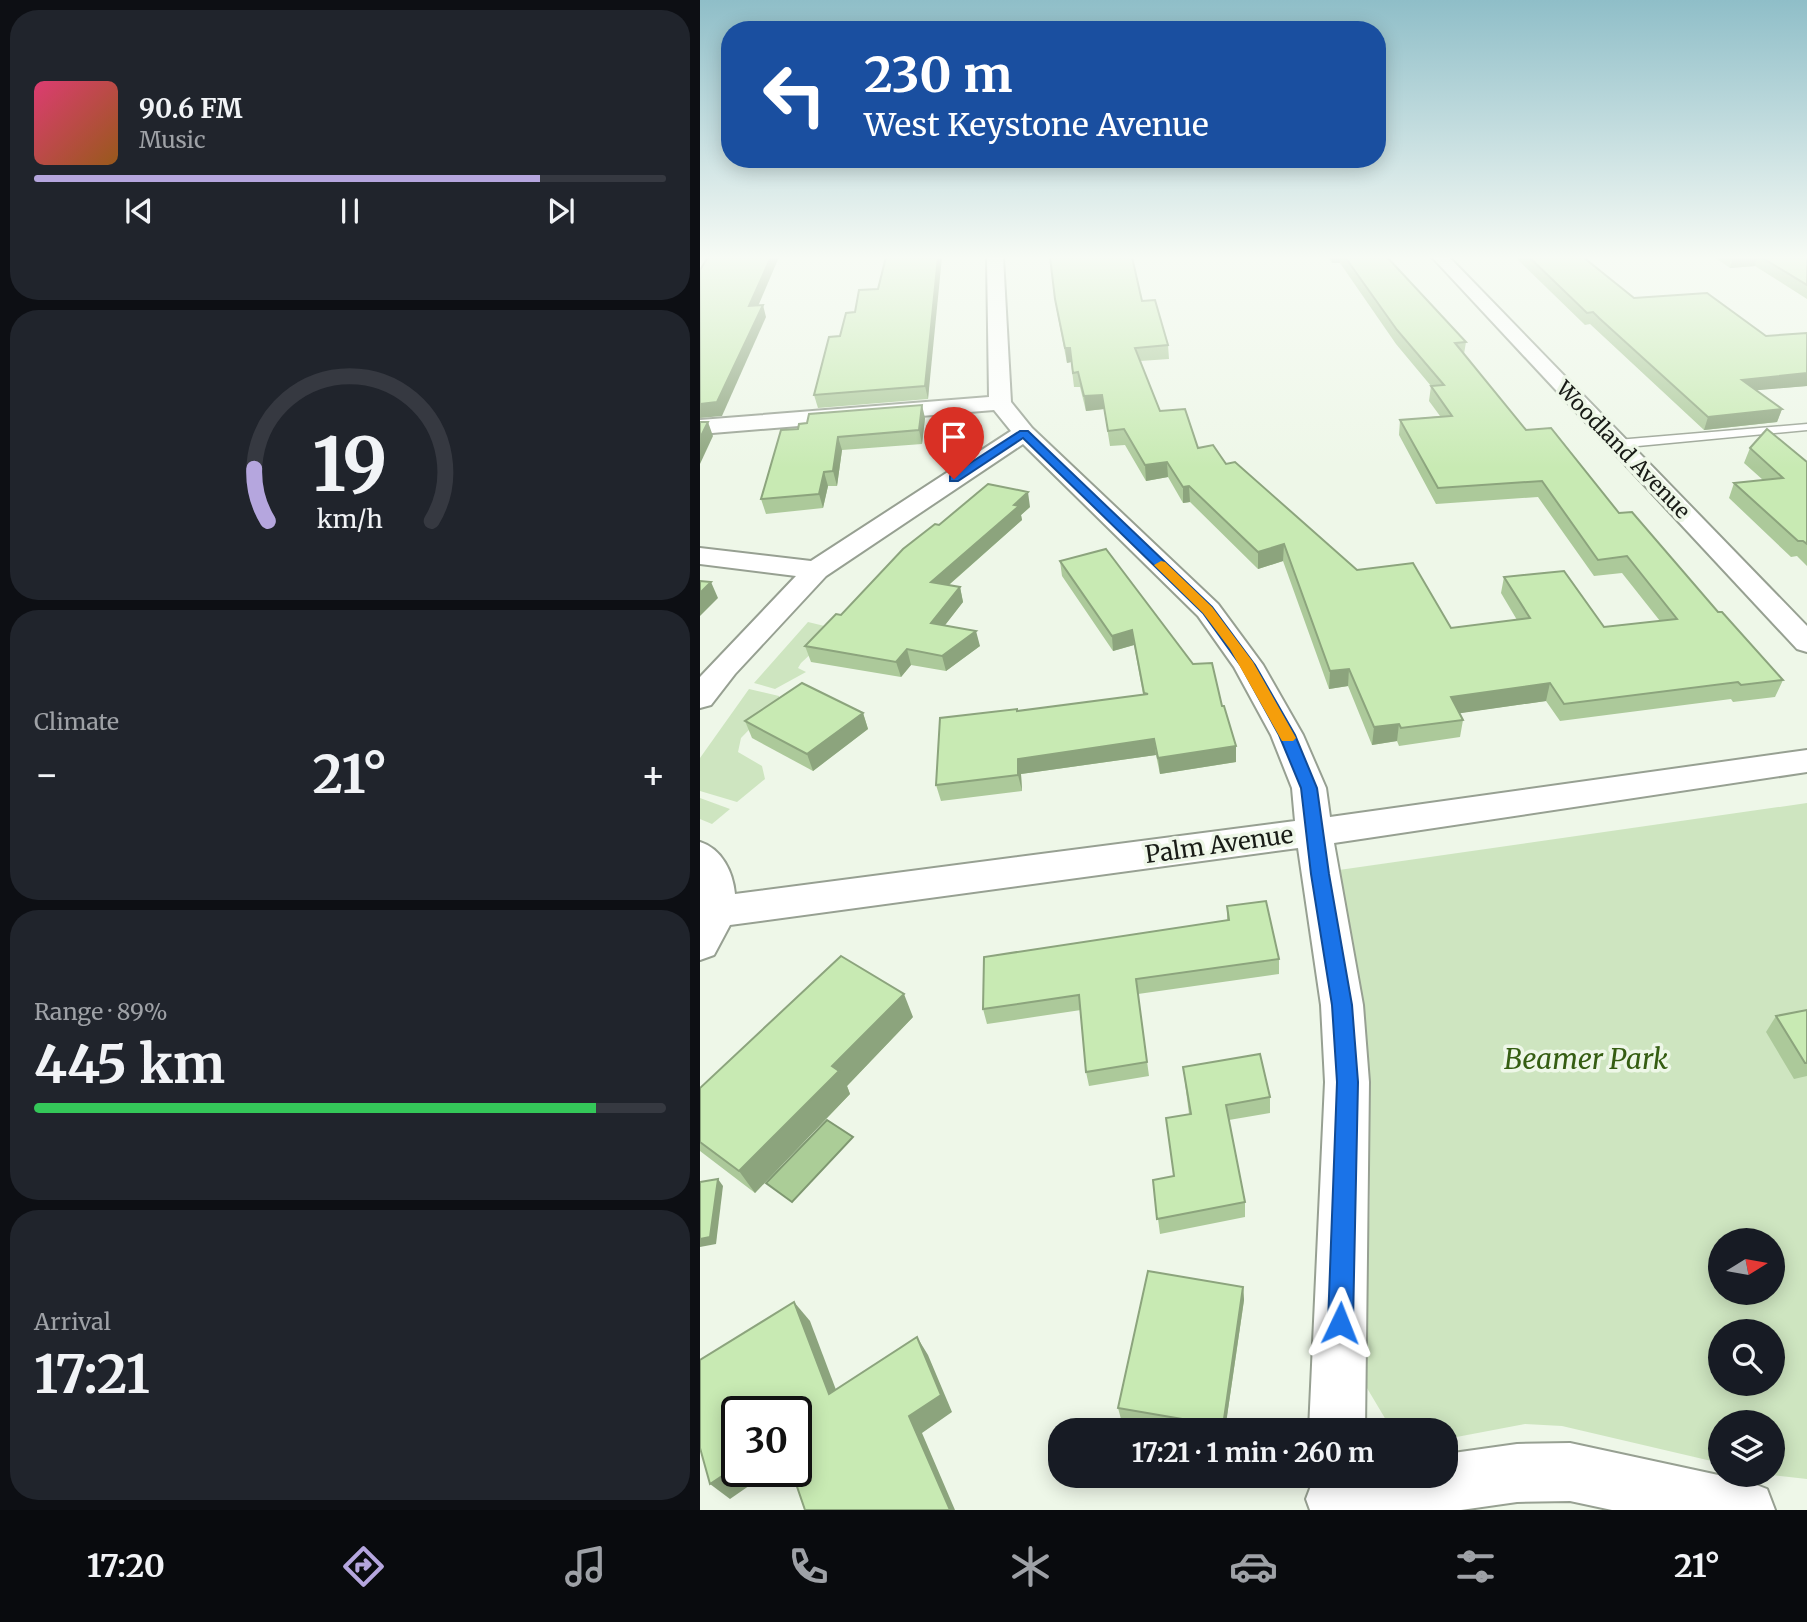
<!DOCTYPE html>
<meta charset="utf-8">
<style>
:root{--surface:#171b24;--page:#20242c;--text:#f1f3f6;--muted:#9ea1a6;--line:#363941;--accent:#b5a6de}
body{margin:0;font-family:Merriweather,serif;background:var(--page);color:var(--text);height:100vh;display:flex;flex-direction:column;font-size:26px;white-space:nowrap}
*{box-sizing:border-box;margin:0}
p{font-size:23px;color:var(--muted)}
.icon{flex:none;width:38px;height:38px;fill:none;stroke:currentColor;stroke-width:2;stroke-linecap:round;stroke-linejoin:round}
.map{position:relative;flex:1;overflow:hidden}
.side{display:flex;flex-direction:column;gap:10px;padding:10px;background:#0d0f14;width:700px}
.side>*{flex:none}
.guide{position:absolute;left:21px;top:21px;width:665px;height:147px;border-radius:28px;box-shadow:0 4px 18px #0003;background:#1a4fa0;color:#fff;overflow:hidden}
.needle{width:46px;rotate:79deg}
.tools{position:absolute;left:1008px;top:1228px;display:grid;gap:14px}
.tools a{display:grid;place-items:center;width:77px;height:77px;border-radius:50%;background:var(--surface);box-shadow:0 4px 18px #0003;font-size:35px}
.speed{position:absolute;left:21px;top:1396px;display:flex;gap:14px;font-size:35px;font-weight:700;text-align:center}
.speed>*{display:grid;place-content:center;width:91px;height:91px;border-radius:50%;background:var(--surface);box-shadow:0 4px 18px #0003;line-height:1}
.speed .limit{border:4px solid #111;border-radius:10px;background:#fff;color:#111}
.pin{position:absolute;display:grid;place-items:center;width:60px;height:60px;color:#fff;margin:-72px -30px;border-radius:50% 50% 50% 0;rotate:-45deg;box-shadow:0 0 7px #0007}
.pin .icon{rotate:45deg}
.me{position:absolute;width:77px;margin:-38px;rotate:2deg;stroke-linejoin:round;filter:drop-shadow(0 0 5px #0008)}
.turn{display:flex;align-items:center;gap:24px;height:147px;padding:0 28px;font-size:32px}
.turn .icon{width:91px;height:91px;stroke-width:2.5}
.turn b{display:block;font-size:49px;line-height:60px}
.big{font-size:52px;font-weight:700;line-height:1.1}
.side .tile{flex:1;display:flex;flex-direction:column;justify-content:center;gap:10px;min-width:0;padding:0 24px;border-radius:28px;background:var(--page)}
.side .dial{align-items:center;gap:0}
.dial svg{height:182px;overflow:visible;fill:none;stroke:var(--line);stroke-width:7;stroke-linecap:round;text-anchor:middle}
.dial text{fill:var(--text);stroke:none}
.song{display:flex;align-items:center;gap:21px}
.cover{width:84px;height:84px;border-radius:10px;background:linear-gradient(135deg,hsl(340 70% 55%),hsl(30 70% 35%))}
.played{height:7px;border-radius:4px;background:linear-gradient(90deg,var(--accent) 80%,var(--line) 80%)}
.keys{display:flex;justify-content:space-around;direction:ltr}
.heat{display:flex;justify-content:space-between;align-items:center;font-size:38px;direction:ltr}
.charge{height:10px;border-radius:5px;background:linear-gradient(90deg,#34c759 89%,var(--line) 0)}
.trip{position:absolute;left:348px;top:1418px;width:410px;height:70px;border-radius:28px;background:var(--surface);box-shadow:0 4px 18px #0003;font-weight:700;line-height:70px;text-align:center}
.tab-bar{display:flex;height:112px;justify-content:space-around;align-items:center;background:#090b0e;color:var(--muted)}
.tab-bar .icon{width:49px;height:49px}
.tab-bar .selected{color:var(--accent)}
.tab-bar b{font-size:32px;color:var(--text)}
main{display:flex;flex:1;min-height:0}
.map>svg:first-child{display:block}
.green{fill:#cee5c0;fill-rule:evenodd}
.water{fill:#abcd97;stroke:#7f9871;stroke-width:2}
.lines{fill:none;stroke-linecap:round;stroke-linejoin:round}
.service-casing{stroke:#97a092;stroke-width:3}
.minor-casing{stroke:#97a092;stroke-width:4}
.service{fill:#fff;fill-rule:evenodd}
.minor{fill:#fff;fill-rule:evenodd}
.wall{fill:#acc99a}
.shaded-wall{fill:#8ca47d}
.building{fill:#c8eab3;stroke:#8ca47d;stroke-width:2}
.route{fill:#1a73e8;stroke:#114b97;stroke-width:2}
.slow{fill:#f59e0b}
.labels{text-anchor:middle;stroke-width:7;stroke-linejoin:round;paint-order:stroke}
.far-street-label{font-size:21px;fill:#191c17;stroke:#eef7e8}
.street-label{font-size:24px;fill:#191c17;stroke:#eef7e8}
.near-park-label{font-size:28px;font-style:italic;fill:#355d12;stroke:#eef7e8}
</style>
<main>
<section class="side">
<div class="tile">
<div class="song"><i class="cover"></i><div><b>90.6 FM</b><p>Music</p></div></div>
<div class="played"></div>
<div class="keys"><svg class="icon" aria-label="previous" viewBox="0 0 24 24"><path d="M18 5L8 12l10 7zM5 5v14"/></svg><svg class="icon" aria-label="pause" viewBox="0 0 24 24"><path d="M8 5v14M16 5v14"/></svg><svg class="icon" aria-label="next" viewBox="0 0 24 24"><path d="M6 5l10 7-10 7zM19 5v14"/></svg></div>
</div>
<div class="tile dial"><svg viewBox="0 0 100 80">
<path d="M14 69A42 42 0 1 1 86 69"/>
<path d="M14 69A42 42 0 0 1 8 46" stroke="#b5a6de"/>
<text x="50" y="56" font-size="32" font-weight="700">19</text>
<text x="50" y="72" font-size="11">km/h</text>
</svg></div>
<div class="tile"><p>Climate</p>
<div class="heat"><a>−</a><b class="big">21°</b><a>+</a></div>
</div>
<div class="tile"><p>Range · 89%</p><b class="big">445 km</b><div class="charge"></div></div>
<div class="tile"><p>Arrival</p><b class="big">17:21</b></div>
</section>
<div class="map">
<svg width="1107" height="1510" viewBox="0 0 1107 1510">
<rect width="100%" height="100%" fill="#eef7e8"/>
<!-- green -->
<g class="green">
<polygon points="108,622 141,630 129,637 101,663 98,668 106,672 75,689 54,683"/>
<polygon points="49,689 79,696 79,699 41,738 38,752 62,766 65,779 37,802 0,791 0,758"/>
<polygon points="0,798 30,809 12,824 0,819"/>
<path d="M1107,803V1479L1072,1475L1073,1423H1020V1463L862,1426L825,1424L746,1439V1430H698L686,1420L664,1383L670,1197L668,1105L660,1006L639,870ZM1020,1241H1073V1293H1020ZM1020,1332H1073V1384H1020Z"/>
</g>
<!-- water -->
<polygon class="water" points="127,1120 153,1137 92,1202 66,1183"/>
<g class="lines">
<!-- service casing -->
<g class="service-casing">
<polygon id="service" points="1107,424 1107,430 917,448 911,444 917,440"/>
</g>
<!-- minor casing -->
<g class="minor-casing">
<g id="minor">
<path d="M287,257H303L311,402L332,428L518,604L563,665L603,735L626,788L630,817L1107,750V772L634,843L663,1005L669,1082L665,1430H609L625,1082L621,1005L598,848L30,925L14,955L0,960V842C22,849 33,872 35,894L595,821L592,788L571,735L534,667L498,616L323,444L126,576L35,674L11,705L0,708V677L96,576L0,564V548L111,561L311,431L294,410L0,434V420L289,397Z"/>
<polygon points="732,257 749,257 1107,626 1107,652 1097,649"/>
<polygon points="870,1443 1046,1481 1067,1489 1075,1510 912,1510 870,1501 817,1502 761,1510 610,1510 606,1499 614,1478 622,1475 746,1475 746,1454 817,1444"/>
</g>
</g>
<!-- service -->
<use href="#service" class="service"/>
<!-- minor -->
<use href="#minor" class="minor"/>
</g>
<!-- wall -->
<g class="wall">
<polygon points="350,257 442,301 468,345 469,359 440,361 460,411 498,448 526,464 657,570 751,628 817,620 801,593 804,577 904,627 960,621 922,573 894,576 838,497 736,504 699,435 700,420 740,416 729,401 731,386 696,344 640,263 632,263 627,257 687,257 766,342 764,354 826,430 919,513 1083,680 1075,697 1033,702 1031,699 860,721 846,701 759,713 763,720 760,737 699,746 697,741 672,745 648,686 629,689 583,561 558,569 490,502 483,503 468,477 446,481 425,445 410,446 404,409 386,411 380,387 374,387 371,362 367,363 357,312"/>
<polygon points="815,257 883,257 934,298 1066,336 1107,333 1107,386 1056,390 1082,409 1077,422 1004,430 890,324 885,325"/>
<polygon points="1014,257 1107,257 1107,299 1055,266 1030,268"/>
<polygon points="178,289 230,368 228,399 118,408 114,395 140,336 155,312"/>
<polygon points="225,418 222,444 142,450 137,486 128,486 123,508 66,514 61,499 98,429 107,423"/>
<polygon points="1050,448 1107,462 1107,566 1097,556 1091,557 1029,498 1034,483 1063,480 1044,463"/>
<polygon points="330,507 321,515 322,520 249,585 260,587 263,602 245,625 280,646 246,671 211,665 201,677 111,662 105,646 141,615 239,525"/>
<polygon points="360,561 522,706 536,762 460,774 456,755 321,774 322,791 241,801 236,785 443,694 434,645 413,651 362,576"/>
<polygon points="163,713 168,729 113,771 52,738 45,721"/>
<polygon points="527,906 579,959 579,974 438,994 449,1076 389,1086 386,1072 381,1010 287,1024 283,1009 527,920"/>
<polygon points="1107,1010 1107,1076 1094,1079 1066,1032 1076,1016"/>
<polygon points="213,1017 147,1086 150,1094 55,1193 0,1151 0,1088"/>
<polygon points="483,1067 570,1097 570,1113 529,1120 545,1202 545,1217 460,1234 453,1180 474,1176 489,1114"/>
<polygon points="543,1287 544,1300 525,1430 480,1430 421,1419 418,1408"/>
</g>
<!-- shaded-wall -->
<g class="shaded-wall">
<polygon points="71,257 79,257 53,318 49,306"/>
<polygon points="238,257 242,257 228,399 225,386"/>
<rect x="632" y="257" width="8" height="6"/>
<polygon points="1033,257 1057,257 1055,266 1030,268"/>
<polygon points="63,305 66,317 22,416 0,418 0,404"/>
<polygon points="365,348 370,348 371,362 367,363"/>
<polygon points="1107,373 1107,386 1037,392 1042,380"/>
<polygon points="402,395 404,409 386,411 384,396"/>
<polygon points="222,405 225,418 222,444 219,430"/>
<polygon points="1082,409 1077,422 1004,430 1008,417"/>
<polygon points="8,422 13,436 0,464 0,438"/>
<polygon points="138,437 142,450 137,486 133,471"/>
<polygon points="467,462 468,477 446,481 445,465"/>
<polygon points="124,472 128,486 123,508 119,494"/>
<polygon points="489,486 490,502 483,503 483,487"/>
<polygon points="328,492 330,507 321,515 322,520 235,597 231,582"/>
<polygon points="584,544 583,561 558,569 558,552"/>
<polygon points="11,582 18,598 0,616 0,593"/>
<polygon points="260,587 263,602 235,638 231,623"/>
<polygon points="432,630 434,645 413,651 412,636"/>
<polygon points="276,631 280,646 246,671 242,656"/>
<polygon points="207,649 211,665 201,677 196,662"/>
<polygon points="649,669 648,686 629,689 630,671"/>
<polygon points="850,683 846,701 748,715 751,697"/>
<polygon points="163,713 168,729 113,771 107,754"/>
<polygon points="699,724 697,741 672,745 674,727"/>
<polygon points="454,739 456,755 321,774 322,791 318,775 318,759"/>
<polygon points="536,746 536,762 460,774 458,758"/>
<polygon points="204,994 213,1017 147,1086 150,1094 55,1193 39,1171 132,1066"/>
<polygon points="18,1179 23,1186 16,1244 0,1247 0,1239"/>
<polygon points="543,1287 544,1300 525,1430 523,1430"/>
<polygon points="94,1302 110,1321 144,1411 129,1394"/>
<polygon points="217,1337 228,1355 252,1412 222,1433 255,1510 250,1510 209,1416"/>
<polygon points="37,1466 37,1472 69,1472 30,1499 10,1484"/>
</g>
<!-- building -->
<g class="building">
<polygon points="8,257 71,257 49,306 63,305 17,402 0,404 0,270"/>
<polygon points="186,257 238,257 225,386 114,395 129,337 140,336 146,313 155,312 159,290 178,289"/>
<polygon points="350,257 432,257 442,301 455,300 468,345 435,348 460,411 485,409 498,448 513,445 526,464 535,462 657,570 713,563 751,628 830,618 804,577 864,571 904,627 977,619 927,556 898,560 842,481 738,488 700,420 752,416 731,386 744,385 697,330 645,257 687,257 766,342 755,343 826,430 851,428 919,513 932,512 1018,612 1022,612 1083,680 1041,685 1038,682 864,704 850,683 751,697 763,720 701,728 699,724 674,727 649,669 630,671 584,544 558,552 489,486 483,487 467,462 445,465 424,429 408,431 402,395 384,396 378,372 373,373 370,348 365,348 355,299"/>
<polygon points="829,257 883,257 934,298 1007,293 1066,336 1107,333 1107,373 1042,380 1082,409 1008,417 899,318 893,312 887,313"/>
<polygon points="1061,257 1107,257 1107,285"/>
<polygon points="222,405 219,430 138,437 133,471 124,472 119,494 61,499 81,430 98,429 99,424 107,423 109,414"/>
<polygon points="0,422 8,422 0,438"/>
<polygon points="1067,429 1107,462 1107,544 1103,541 1098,541 1034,483 1083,478 1050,448"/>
<polygon points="288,484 328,492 314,505 319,506 231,582 260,587 231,623 276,631 242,656 207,649 196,662 105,646 136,614 141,615 203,549 235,524 239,525"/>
<polygon points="406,549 493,664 512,663 522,706 524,706 536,746 458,758 454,739 318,759 318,775 236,785 240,718 317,709 317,711 448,694 444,693 432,630 412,636 360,561"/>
<polygon points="0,581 11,582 0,593"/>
<polygon points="102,683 163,713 107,754 45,721"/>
<polygon points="566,901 579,959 436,979 447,1062 386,1072 379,995 283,1009 284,957 529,920 527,906"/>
<polygon points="141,956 204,994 132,1066 139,1071 39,1171 0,1142 0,1088"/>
<polygon points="1107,1010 1107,1063 1105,1063 1076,1016"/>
<polygon points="560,1054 570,1097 526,1105 545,1202 457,1219 453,1180 474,1176 466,1118 491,1114 483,1067"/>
<polygon points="18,1179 10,1237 0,1239 0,1182"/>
<polygon points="448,1271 543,1287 523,1426 418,1408"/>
<polygon points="94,1302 129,1394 217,1337 241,1395 209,1416 250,1510 105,1510 92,1472 96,1472 96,1412 37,1412 37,1466 10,1484 0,1448 0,1360"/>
</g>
<!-- sky -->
<linearGradient id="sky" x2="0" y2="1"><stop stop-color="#8fbec8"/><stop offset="0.55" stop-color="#f7fbf5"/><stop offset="1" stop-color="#f7fbf5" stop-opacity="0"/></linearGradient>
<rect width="1107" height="468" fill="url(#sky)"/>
<!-- route -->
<polygon class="route" points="320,431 328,431 512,607 555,665 595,735 617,788 629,874 652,1005 658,1082 653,1323 649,1332 640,1335 631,1332 628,1323 637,1082 632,1005 611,874 601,788 579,735 541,666 503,613 323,438 258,481 250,481 250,476"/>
<!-- slow -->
<polygon class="slow" points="461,561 465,562 512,607 553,662 596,738 593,741 582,741 530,649 503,613 456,567 454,565"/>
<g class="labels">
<!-- far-street labels -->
<g class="far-street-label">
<text transform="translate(923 450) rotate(46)" y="7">Woodland Avenue</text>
</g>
<!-- street labels -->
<g class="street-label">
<text transform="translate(519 845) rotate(-8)" y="8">Palm Avenue</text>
</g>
<!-- near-park labels -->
<g class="near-park-label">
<text x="886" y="1069">Beamer Park</text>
</g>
</g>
</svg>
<div class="tools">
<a><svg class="needle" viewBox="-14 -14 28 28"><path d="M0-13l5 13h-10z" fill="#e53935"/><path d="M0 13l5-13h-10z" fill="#9ea1a6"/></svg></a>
<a><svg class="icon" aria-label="search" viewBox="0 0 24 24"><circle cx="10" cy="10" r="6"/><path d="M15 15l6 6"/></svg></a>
<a><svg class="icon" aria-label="layers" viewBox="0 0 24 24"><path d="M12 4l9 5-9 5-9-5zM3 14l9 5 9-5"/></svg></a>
</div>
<div class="speed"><div class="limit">30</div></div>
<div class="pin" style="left:254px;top:479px;background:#d93025"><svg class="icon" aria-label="arrive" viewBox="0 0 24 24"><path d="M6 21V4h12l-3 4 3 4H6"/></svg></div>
<svg class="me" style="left:640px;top:1323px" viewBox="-20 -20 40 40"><path d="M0-17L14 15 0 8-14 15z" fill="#1a73e8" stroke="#fff" stroke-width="4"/></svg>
<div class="trip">17:21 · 1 min · 260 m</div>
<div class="guide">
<div class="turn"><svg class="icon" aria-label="left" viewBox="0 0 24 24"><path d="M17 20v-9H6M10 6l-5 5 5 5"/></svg><div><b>230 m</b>West Keystone Avenue</div></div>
</div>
</div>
</main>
<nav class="tab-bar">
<b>17:20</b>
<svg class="icon selected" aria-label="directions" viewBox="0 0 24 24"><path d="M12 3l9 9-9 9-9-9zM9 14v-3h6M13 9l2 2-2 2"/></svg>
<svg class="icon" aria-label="music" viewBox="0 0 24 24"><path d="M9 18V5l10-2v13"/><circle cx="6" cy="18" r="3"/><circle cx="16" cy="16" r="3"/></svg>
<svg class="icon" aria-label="phone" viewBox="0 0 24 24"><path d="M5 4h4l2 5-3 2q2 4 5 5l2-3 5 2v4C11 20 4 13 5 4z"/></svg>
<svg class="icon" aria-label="climate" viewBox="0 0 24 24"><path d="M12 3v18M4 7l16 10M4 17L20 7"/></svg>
<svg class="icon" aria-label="car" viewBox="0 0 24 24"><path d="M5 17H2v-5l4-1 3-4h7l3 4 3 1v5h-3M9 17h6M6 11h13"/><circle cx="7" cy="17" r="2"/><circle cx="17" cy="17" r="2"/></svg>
<svg class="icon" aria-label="filters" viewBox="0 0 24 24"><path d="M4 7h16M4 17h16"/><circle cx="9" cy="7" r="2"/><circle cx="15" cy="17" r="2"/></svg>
<b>21°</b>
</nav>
